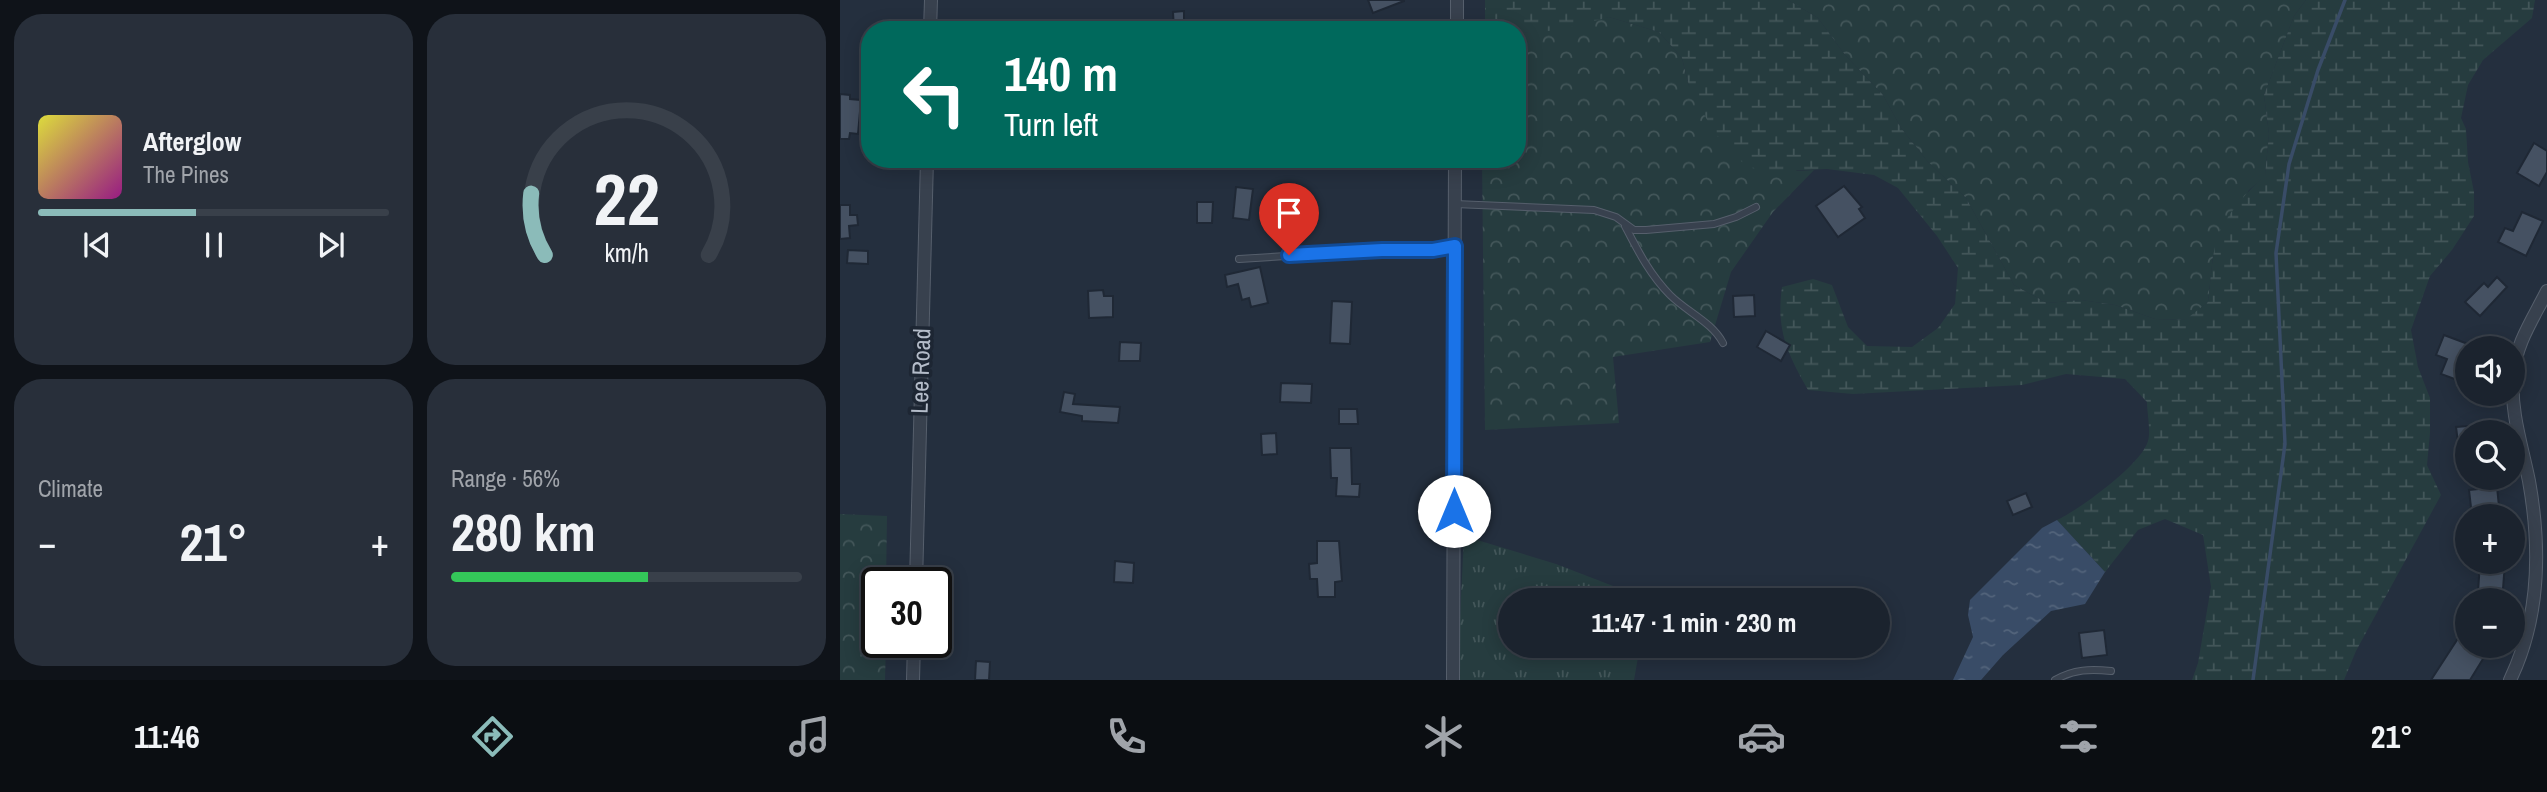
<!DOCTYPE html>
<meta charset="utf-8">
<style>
:root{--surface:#1b232e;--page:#282f3a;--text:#f1f3f6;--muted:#a0a4aa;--line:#39404a;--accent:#8bbbb9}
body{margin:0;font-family:"Archivo Narrow",sans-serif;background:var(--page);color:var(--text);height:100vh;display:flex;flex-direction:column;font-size:26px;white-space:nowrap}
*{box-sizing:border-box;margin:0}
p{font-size:23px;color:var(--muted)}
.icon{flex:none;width:38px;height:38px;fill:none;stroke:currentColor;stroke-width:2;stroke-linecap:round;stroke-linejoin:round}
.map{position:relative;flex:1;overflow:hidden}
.panel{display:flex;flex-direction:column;gap:14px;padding:14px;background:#0f1319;width:840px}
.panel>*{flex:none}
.hud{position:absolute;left:21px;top:21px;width:665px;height:147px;border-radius:28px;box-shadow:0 4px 18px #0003,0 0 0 2px var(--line);background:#00695c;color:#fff;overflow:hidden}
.tools{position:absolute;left:1615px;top:336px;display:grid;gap:14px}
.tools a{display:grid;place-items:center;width:70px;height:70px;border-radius:50%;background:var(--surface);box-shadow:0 4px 18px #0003,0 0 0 2px var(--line);font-size:35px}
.speed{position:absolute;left:21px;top:567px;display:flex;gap:14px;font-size:35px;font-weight:700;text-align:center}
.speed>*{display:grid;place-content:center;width:91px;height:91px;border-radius:50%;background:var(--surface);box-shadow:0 4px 18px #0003,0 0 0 2px var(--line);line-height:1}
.speed .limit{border:4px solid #111;border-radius:10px;background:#fff;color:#111}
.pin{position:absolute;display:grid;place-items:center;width:60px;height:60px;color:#fff;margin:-72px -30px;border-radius:50% 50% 50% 0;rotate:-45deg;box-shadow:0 0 7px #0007}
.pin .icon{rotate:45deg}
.me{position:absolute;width:77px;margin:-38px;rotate:0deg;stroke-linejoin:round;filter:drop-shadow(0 0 5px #0008)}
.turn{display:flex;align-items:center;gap:24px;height:147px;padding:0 28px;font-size:32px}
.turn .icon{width:91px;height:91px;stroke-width:2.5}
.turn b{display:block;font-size:49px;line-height:60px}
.big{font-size:52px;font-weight:700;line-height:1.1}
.panel .card{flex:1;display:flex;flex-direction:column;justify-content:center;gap:10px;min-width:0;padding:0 24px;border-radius:28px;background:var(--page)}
.panel .dial{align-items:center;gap:0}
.dial svg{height:182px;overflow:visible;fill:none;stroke:var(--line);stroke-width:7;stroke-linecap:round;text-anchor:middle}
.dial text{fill:var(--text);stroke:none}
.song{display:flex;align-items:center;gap:21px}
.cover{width:84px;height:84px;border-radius:10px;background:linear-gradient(135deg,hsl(60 70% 55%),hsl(310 70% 35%))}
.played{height:7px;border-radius:4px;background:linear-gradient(90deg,var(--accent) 45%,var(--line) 45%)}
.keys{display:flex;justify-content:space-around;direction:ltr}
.heat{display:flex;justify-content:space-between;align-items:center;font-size:38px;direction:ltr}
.charge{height:10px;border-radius:5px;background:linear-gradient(90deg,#34c759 56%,var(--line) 0)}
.panel .tiles{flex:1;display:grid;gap:14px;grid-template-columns:repeat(2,1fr)}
.trip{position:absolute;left:658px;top:588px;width:392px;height:70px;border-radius:35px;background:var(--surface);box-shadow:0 4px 18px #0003,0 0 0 2px var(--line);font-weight:700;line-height:70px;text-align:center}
.tabs{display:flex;height:112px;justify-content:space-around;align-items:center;background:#0b0e12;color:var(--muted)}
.tabs .icon{width:49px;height:49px}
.tabs .current{color:var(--accent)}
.tabs b{font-size:32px;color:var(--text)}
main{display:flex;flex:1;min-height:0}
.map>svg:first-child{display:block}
.grass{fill:url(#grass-tufts)}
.forest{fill:url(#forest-crowns)}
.wetland{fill:url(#wetland-marsh)}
.water{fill:url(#water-ripples)}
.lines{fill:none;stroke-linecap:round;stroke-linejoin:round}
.stream{stroke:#394c67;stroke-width:3.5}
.building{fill:#455162;stroke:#1f2835;stroke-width:2}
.service-casing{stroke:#565f6c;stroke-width:8}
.minor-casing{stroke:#565f6c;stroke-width:14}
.service{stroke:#38414e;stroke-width:6}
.minor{stroke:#38414e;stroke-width:12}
.route-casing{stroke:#114b97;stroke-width:18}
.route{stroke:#1a73e8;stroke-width:12}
.labels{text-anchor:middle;stroke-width:7;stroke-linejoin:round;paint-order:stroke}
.street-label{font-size:24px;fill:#b4bcc9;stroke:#1d2633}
</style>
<main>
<section class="panel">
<div class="tiles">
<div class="card">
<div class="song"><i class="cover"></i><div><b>Afterglow</b><p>The Pines</p></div></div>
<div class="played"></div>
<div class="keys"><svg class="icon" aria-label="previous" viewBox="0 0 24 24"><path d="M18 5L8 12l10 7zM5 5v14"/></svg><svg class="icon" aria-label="pause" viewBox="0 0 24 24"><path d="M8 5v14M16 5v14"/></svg><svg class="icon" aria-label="next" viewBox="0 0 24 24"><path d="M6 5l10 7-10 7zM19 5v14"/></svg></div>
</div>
<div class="card dial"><svg viewBox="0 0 100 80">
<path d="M14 69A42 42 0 1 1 86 69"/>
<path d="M14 69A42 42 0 0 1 8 42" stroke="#8bbbb9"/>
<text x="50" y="56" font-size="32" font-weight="700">22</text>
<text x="50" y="72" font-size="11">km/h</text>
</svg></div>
<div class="card"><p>Climate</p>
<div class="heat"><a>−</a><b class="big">21°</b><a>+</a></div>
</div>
<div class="card"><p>Range · 56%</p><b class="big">280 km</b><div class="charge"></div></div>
</div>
</section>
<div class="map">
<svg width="1707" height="680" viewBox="0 0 1707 680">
<defs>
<pattern id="grass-tufts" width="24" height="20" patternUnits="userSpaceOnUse" patternTransform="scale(1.75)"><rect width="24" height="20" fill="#263c3f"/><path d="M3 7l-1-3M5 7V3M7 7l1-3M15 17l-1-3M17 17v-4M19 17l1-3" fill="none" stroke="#435659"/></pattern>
<pattern id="forest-crowns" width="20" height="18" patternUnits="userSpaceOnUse" patternTransform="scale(1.75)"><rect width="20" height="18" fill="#263c3f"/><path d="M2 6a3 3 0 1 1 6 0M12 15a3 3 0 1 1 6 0" fill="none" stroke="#435659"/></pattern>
<pattern id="wetland-marsh" width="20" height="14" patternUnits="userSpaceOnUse" patternTransform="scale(1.75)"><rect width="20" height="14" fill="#263c3f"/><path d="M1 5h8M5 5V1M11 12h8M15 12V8" fill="none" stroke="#435659"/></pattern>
<pattern id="water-ripples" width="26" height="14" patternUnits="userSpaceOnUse" patternTransform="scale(1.75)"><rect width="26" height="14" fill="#394c67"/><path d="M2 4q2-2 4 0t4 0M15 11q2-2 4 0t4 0" fill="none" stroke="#53647b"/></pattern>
</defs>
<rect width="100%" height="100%" fill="#242f3e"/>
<!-- grass -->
<polygon class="grass" points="624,536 716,564 807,599 670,600 670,646 800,646 794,680 617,680"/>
<!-- forest -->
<g class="forest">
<polygon points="948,0 1466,0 1454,16 1424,95 1429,134 1425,176 1409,190 1373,256 1368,302 1346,320 1315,319 1275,305 1241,300 1207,303 1174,285 1126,198 1088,162 1061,128 1043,95 1005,55 978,18"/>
<polygon points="769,17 819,32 842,58 849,86 957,171 974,170 933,212 891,272 870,342 773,357 779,423 645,430 642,159 677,159 677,31 682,33"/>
<polygon points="0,514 47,516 46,583 37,583 37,642 46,642 45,680 0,680"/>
</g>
<!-- wetland -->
<path class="wetland" d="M645,0H948L978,18L1005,55L1043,95L1061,128L1088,162L1126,198L1174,285L1207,303L1241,300L1275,305L1315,319L1345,320L1368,302C1371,280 1371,257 1378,236C1385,216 1409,190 1425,175L1429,134L1424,95L1454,16L1466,0H1695L1692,18L1643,60L1628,85L1621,118L1626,129L1628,162L1634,192V216L1612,250L1590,276L1571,330L1578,367L1590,398V433L1587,465L1601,495L1516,651L1504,680H1352L1358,663L1371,587L1363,535L1325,519L1298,530L1265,572L1217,520C1239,510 1302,464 1308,441C1311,430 1307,413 1307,402L1285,379L1226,374L1182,385L1013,394L968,390C947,353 936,330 942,287L973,279L992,285L1008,327L1027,346L1072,347L1098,328L1115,304L1118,268L1097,236L1058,188L1034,175L987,169L922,172L902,162L873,131L849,86L842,58L819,32L769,17L720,30L682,33L661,25L658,30H645Z"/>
<!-- water -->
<polygon class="water" points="1217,520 1265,572 1245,604 1211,611 1163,655 1141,680 1113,680 1133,637 1128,615 1130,600 1202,528"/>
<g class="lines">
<!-- stream -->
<polyline class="stream" points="1413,680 1445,444 1436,253 1449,164 1478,70 1505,0"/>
</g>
<!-- building -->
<g class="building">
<polygon points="528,0 564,0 564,1 533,13"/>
<polygon points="344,11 344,30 334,30 333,12"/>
<polygon points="0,94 10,95 10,99 21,100 18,134 10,133 9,139 0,139"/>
<polygon points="1694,143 1707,151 1707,172 1699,186 1677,173"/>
<polygon points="1004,186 1022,207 1019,209 1025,218 998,237 976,206"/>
<polygon points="396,187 413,189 409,220 393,218"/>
<polygon points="357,202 373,202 372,223 357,223"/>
<polygon points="0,205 10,205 10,215 17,215 18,225 9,226 10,238 0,239"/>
<polygon points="1682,212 1703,221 1686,256 1658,242 1665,228 1673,231"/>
<polygon points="8,250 28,251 28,264 7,263"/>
<polygon points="420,267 428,303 411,307 409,298 402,300 398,284 387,287 385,275"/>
<polygon points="1657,277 1667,287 1640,316 1625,302 1644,283 1648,287"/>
<polygon points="263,290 264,296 273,296 273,317 249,318 248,291"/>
<polygon points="914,295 915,316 894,317 893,296"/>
<polygon points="492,301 512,302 510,344 490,343"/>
<polygon points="926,331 950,345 941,361 917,347"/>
<polygon points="1604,335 1628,344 1628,384 1601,374 1607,359 1596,355"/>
<polygon points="280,342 301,343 300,361 279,361"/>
<polygon points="441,383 472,384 471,403 440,402"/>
<polygon points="224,392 235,394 233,404 280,407 278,423 242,421 242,416 220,412"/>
<polygon points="499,409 517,409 518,424 499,424"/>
<polygon points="1628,426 1628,466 1621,466 1616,427"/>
<polygon points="436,433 437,454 422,455 421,434"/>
<polygon points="490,448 511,448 512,484 520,484 519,497 496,496 497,478 491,478"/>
<polygon points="1657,487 1660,516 1632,516 1629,490"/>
<polygon points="1186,493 1192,507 1173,515 1167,501"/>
<polygon points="477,541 499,541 502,581 495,582 495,597 478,597 477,579 470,579 469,564 477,563"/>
<polygon points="275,561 294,563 293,583 274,582"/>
<polygon points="1640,562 1665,562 1663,589 1654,588 1654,593 1638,592"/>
<polygon points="1628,623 1628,646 1651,646 1630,680 1591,680"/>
<polygon points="1264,630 1267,655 1242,658 1239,633"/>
<polygon points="136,661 150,662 149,680 135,680"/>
</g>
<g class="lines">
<!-- service casing -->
<g class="service-casing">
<g id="service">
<polyline points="615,204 754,210 776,217 794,230 806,230 874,224 896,217 916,207"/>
<path d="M785,226C798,251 810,275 830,295C847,312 872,322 883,343"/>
<polyline points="399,259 542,250 593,250 615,246"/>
<path d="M1215,680C1234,669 1251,669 1271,671"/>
</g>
</g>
<!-- minor casing -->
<g class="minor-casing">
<g id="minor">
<polyline points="90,30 91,0"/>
<polyline points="617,30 617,0"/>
<polyline points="76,583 87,159"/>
<polyline points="73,680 74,642"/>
<polyline points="613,680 615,159"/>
<path d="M1670,680C1700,618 1701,548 1689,481C1682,446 1670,411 1673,375C1676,343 1693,319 1707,291"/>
</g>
</g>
<!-- service -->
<use href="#service" class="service"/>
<!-- minor -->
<use href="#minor" class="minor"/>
</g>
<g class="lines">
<!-- route casing -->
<g class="route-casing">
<polyline id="route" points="449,255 542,250 593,250 615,246 614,511"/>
</g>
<!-- route -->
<use href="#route" class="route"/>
</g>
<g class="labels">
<!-- street labels -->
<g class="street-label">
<text transform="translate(81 371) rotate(-88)" y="8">Lee Road</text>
</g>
</g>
</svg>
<div class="tools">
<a><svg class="icon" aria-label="sound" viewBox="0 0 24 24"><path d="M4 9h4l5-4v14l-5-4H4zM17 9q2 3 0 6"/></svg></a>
<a><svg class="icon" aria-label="search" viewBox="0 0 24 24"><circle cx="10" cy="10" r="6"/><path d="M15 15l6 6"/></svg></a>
<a>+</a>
<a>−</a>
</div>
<div class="speed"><div class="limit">30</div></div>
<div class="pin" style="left:449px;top:255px;background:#d93025"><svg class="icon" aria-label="arrive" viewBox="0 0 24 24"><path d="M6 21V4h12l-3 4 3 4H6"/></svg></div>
<svg class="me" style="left:614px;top:511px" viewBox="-20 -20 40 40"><circle r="19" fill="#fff"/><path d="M0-13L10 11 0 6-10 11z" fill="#1a73e8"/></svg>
<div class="trip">11:47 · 1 min · 230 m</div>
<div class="hud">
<div class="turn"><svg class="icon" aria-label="left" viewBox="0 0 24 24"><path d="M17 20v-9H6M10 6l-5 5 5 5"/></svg><div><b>140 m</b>Turn left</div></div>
</div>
</div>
</main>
<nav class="tabs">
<b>11:46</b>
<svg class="icon current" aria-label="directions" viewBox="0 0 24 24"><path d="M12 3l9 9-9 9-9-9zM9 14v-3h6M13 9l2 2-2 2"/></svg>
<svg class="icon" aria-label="music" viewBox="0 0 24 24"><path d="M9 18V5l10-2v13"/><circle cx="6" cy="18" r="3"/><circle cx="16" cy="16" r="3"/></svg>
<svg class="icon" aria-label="phone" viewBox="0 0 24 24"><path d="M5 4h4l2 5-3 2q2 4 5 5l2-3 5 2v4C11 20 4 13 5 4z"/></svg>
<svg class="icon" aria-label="climate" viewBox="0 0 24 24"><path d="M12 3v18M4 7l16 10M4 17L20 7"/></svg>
<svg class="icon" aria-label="car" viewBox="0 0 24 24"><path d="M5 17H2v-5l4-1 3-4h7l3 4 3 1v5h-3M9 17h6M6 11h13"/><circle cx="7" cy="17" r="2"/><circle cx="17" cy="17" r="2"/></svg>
<svg class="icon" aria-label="filters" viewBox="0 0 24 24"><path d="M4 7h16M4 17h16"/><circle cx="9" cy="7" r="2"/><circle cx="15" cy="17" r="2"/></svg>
<b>21°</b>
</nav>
